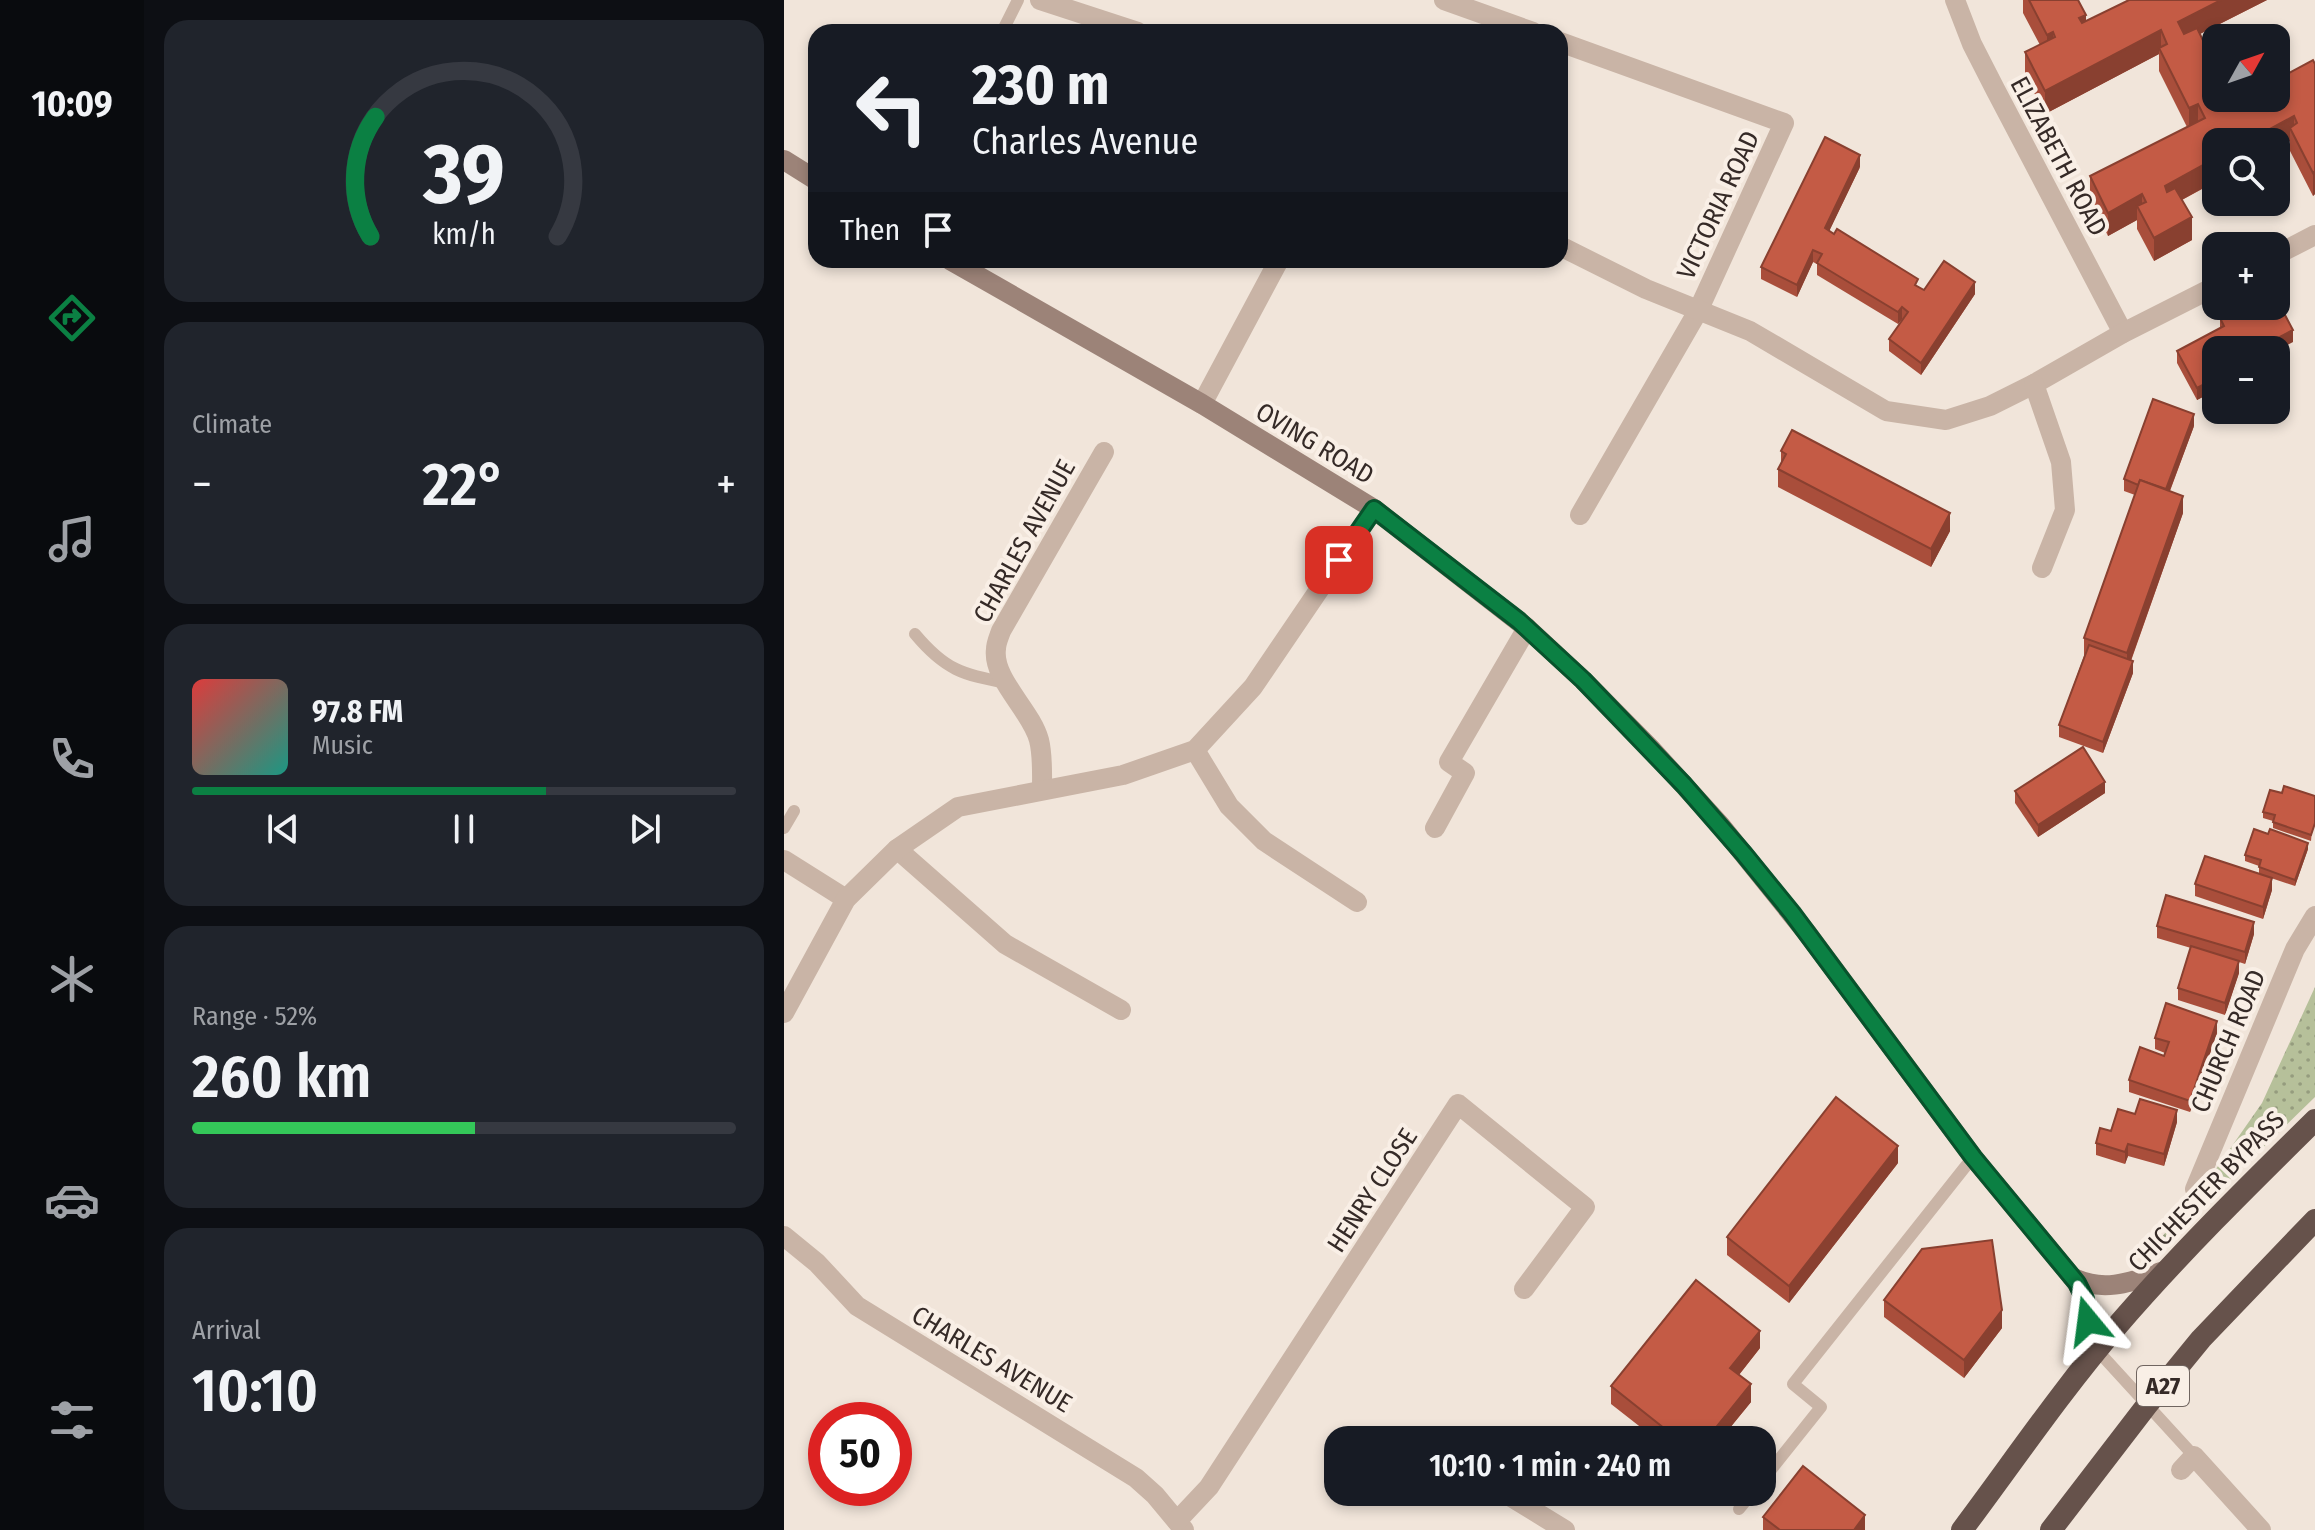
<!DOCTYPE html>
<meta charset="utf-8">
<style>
:root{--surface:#171b24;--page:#20242c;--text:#f1f3f6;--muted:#9ea1a6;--line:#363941;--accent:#0b8043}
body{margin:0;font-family:"Fira Sans Condensed",sans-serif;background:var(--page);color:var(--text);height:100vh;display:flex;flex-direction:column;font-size:30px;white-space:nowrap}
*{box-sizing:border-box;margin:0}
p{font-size:26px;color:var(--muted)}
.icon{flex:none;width:44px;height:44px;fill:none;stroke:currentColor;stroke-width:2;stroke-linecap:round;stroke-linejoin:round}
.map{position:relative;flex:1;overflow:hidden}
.details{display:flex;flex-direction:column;gap:20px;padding:20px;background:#0d0f14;width:640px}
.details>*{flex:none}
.top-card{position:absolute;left:24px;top:24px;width:760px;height:244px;border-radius:24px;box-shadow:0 4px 12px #0003;background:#171b24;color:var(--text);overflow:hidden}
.needle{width:52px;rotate:50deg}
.buttons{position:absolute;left:1418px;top:24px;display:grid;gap:16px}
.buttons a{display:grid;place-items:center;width:88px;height:88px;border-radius:16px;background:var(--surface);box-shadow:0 4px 12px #0003;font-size:40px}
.speed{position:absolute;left:24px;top:1402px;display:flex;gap:16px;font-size:40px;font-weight:700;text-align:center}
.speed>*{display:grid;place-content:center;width:104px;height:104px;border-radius:50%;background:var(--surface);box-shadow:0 4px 12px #0003;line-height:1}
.speed .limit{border:12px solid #d22;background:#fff;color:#111}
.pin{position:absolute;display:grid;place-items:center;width:68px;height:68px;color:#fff;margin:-34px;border-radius:16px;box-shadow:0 4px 12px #0006}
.me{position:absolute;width:88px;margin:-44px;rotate:344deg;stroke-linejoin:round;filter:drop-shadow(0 0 6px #0008)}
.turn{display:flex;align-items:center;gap:28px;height:168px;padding:0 32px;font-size:36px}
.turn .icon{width:104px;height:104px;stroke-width:2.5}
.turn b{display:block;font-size:56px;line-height:68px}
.then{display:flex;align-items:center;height:76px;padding:0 32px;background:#0003;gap:16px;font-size:30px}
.big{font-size:60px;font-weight:600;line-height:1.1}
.details .widget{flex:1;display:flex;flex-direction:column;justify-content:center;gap:12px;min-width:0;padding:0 28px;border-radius:24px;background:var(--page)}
.details .dial{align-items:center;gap:0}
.dial svg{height:208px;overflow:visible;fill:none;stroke:var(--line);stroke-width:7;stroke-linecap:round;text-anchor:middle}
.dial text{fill:var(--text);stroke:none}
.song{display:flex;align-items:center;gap:24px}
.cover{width:96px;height:96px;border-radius:12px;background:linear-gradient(135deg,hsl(0 70% 55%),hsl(170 70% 35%))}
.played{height:8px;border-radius:4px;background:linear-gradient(90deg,var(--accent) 65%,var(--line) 65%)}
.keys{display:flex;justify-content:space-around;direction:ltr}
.heat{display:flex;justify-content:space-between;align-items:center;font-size:44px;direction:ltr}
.charge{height:12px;border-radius:6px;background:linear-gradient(90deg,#34c759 52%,var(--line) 0)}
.trip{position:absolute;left:540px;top:1426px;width:452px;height:80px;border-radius:24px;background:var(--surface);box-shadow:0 4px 12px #0003;font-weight:600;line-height:80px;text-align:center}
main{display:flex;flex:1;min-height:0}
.tab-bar{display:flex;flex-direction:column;width:144px;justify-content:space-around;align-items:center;background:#090b0e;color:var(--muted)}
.tab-bar .icon{width:56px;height:56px}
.tab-bar .on{color:var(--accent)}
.tab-bar b{font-size:36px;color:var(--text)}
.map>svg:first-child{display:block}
.grass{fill:url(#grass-dots)}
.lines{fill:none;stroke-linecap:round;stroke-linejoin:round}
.service{stroke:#c9b4a6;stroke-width:12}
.minor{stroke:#c9b4a6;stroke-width:20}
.secondary{stroke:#9c8378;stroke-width:20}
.trunk{stroke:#66524b;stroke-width:22}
.wall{fill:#a94e3b}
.shaded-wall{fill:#894030}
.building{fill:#c45b45;stroke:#894030;stroke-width:2}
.route-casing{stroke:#07532c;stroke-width:20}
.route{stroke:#0b8043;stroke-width:14}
.labels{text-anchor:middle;stroke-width:8;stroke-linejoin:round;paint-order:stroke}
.shield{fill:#f9efe6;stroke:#706560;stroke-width:2}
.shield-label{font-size:24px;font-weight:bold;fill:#352a27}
.street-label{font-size:26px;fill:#352a27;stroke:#f9efe6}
</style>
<main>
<nav class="tab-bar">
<b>10:09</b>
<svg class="icon on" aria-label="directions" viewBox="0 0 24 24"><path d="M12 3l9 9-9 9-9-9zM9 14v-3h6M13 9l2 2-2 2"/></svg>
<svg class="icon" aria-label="music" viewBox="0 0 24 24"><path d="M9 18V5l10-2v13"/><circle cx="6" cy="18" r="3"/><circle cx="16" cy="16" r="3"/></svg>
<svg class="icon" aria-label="phone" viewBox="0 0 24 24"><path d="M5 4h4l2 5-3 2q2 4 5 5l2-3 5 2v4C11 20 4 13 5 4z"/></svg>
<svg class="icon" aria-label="climate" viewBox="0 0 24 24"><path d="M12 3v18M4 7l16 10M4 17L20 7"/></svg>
<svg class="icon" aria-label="car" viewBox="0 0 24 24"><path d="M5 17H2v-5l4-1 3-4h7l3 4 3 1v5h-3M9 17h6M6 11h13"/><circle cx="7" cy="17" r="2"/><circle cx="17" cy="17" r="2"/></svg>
<svg class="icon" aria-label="filters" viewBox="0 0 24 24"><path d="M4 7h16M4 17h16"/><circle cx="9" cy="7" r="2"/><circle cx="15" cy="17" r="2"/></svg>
</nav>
<section class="details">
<div class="widget dial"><svg viewBox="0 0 100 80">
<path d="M14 69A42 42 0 1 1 86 69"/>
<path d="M14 69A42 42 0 0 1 16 23" stroke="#0b8043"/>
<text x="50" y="56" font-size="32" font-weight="700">39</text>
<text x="50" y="72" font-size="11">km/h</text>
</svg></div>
<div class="widget"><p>Climate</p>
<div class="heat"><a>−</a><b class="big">22°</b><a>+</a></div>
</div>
<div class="widget">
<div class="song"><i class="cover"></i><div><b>97.8 FM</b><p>Music</p></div></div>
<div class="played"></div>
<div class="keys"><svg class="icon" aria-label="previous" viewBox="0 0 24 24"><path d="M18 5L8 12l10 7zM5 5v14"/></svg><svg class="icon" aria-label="pause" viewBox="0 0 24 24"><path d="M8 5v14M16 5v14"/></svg><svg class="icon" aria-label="next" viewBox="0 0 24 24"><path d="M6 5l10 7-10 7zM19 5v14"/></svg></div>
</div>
<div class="widget"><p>Range · 52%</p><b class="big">260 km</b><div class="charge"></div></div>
<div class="widget"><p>Arrival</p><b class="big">10:10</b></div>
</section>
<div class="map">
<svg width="1531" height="1530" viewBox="0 0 1531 1530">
<defs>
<pattern id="grass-dots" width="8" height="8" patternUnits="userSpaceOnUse" patternTransform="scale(2)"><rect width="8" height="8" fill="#b6c09a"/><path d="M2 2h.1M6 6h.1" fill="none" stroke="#959c7e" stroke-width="1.8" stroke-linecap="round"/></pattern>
</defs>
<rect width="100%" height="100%" fill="#f1e5da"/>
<!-- grass -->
<polygon class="grass" points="1531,987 1531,1097 1379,1245 1375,1240 1411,1199 1478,1103"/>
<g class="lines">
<!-- service -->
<g class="service">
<polyline points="218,32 234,0"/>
<path d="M131,634C161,670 179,675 223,683"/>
<polyline points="0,828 10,811"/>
<polyline points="1313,1350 1410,1456"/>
<polyline points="978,1481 1037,1407 1009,1384 1189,1157"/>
<polyline points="955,1509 969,1492"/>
</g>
<!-- minor -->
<g class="minor">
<polyline points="256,0 354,32"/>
<polyline points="660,0 749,32"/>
<polyline points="1171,0 1188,44 1211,89 1339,333"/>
<polyline points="776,42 1000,123 914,311 796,515"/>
<polyline points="776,246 862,289 966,331 1102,411 1162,420 1206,406 1250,384 1339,333 1432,286"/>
<polyline points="1492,255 1531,235"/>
<polyline points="1250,384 1277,462 1281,510 1258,568"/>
<polyline points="418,404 495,260"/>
<polyline points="411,750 445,806 480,841 573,902"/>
<path d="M258,790C258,774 259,756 255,740C247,710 208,679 212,649C212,643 215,637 217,631L320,452"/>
<polyline points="651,828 681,773 665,762 743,628"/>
<polyline points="113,849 221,944 337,1010"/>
<polyline points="0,860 62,899"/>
<polyline points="0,1013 62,899 113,849 174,807 339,775 411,750 469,687 590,509"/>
<polyline points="1411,1189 1511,949 1531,916"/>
<polyline points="0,1236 33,1263 73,1306 352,1478 371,1495 400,1530"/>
<polyline points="1397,1470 1410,1456 1477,1530"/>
<polyline points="719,1492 781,1530"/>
<polyline points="393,1521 425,1487 674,1104 801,1207 740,1289"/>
</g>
<!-- secondary -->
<g class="secondary">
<polyline points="0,160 32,180"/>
<path d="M166,260L418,404L590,509L743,628L799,680L867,749L937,826L1023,933L1189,1157L1293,1283C1309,1311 1302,1340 1297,1371"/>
<path d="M1288,1277C1320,1294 1350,1281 1383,1270"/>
</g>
<!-- trunk -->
<g class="trunk">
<path d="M1178,1530C1229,1462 1277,1391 1333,1326C1395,1254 1463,1187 1531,1120"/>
<polyline points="1267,1530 1363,1405 1417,1339 1531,1220"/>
</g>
</g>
<!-- wall -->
<g class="wall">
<polygon points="1239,0 1294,0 1302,22 1345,0 1483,0 1416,34 1443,98 1443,106 1531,64 1531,194 1529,196 1506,151 1506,141 1398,200 1408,240 1370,261 1353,229 1353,220 1324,236 1306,199 1306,176 1403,127 1375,71 1375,54 1261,114 1241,75 1241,52 1256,45 1239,13"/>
<polygon points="1076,167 1045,231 1140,290 1191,294 1137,375 1105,351 1105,339 1119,319 1114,324 1033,275 1033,264 1029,262 1013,297 977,279 977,267"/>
<polygon points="1436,318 1509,342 1432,350 1432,390 1413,400 1393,363 1393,351 1436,328"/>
<polygon points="1410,426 1386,491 1399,513 1347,661 1349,673 1319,753 1275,737 1275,725 1300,656 1300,638 1351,495 1340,491 1340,479"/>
<polygon points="997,451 1166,531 1147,567 994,487 994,469 997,463"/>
<polygon points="1231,791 1321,793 1254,837 1231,803"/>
<polygon points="1498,793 1531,796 1527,841 1489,828 1489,821 1479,818 1479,812"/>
<polygon points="1484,834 1524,849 1511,886 1475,874 1475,866 1461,861 1461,855"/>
<polygon points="1411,884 1488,890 1479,919 1411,896"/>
<polygon points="1373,926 1470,934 1461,964 1455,962 1455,973 1441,1015 1394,1000 1394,988 1407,948 1373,938"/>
<polygon points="1433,1033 1406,1112 1345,1092 1345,1080 1380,1056 1381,1053 1371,1049 1371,1038"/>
<polygon points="1351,1114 1393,1122 1380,1166 1344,1156 1341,1164 1312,1155 1312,1143"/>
<polygon points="1114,1163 1005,1303 943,1255 943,1237"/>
<polygon points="1100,1300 1218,1328 1180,1378 1100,1317"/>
<polygon points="976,1348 955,1375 967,1402 936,1440 873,1440 827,1404 827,1386"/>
<polygon points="979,1517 1081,1530 979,1530"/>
</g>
<!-- shaded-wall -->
<g class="shaded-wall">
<polygon points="1437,0 1483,0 1394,45 1394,22"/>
<polygon points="1302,15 1302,38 1295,18"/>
<polygon points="1377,30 1377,51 1375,48 1375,54 1261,114 1261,91"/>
<polygon points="1269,32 1269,55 1263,58 1263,35"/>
<polygon points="1432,98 1443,98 1443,112 1432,118"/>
<polygon points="1414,104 1414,127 1405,131 1405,108"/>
<polygon points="1510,116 1510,136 1506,128 1506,141 1492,148 1492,142 1462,142"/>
<polygon points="1076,155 1076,167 1041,240 1041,228"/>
<polygon points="1432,158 1432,181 1381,209 1381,186"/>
<polygon points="1531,171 1531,194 1529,196 1529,173"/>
<polygon points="1358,194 1358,215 1353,206 1353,220 1324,236 1324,213"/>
<polygon points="1408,217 1408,240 1370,261 1370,238"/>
<polygon points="1029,250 1029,262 1013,297 1013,285"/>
<polygon points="1191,282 1191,294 1137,375 1137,363"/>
<polygon points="1118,307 1118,319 1114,324 1114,312"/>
<polygon points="1509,330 1509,342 1492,351 1471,350"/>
<polygon points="1432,378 1432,390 1413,400 1413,388"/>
<polygon points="1410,414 1410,426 1380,506 1380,494"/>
<polygon points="1399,496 1399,513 1343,671 1343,653"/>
<polygon points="1166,513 1166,531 1147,567 1147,549"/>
<polygon points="1349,661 1349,673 1319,753 1319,742"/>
<polygon points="1321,782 1321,793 1254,837 1254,825"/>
<polygon points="1524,843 1524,849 1511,886 1511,880"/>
<polygon points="1488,878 1488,890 1479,919 1479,907"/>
<polygon points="1470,922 1470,934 1461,964 1461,952"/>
<polygon points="1455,961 1455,973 1441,1015 1441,1003"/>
<polygon points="1433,1021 1433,1033 1406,1112 1406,1101"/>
<polygon points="1393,1110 1393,1122 1380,1166 1380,1154"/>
<polygon points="1344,1144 1344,1156 1341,1164 1341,1152"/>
<polygon points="1114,1146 1114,1163 1005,1303 1005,1286"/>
<polygon points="1218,1310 1218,1328 1180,1378 1180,1360"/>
<polygon points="976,1331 976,1348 946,1386 946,1368"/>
<polygon points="967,1384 967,1402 936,1440 922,1440"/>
<polygon points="1081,1515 1081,1530 1070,1530"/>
</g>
<!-- building -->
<g class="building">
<polygon points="1245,0 1294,0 1302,15 1295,18 1298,23 1345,0 1437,0 1394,22 1400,34 1413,28 1432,67 1432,95 1439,108 1458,98 1492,98 1492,80 1529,60 1531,64 1531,171 1529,173 1506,128 1513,123 1510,116 1462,142 1432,142 1432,158 1381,186 1383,192 1391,188 1408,217 1370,238 1353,206 1362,202 1358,194 1324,213 1306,176 1421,118 1414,104 1405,108 1375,48 1383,44 1377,30 1261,91 1241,52 1271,37 1269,32 1263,35"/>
<polygon points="1041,137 1076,155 1041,228 1050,234 1053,229 1134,279 1131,285 1140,290 1160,261 1191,282 1137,363 1105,339 1124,312 1118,307 1114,312 1033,263 1038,254 1029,250 1013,285 977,267"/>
<polygon points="1492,298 1509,330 1471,350 1432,350 1432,378 1413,388 1393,351 1440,326 1436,318 1460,306 1492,306"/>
<polygon points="1369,399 1410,414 1382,489 1356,480 1354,485 1340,479"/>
<polygon points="1008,430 1166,513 1147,549 994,469 1002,454 997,451"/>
<polygon points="1356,480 1399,496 1343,653 1300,638"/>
<polygon points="1305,645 1349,661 1319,742 1275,725"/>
<polygon points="1299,747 1321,782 1254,825 1231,791"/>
<polygon points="1500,786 1531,796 1531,823 1527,835 1489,822 1491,815 1479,812 1486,790 1498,793"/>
<polygon points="1470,829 1484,834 1486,829 1524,843 1511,880 1475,867 1477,860 1461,855"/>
<polygon points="1421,856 1488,878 1479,907 1411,884"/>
<polygon points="1382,895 1470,922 1461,952 1373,926"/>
<polygon points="1407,946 1455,961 1441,1003 1394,988"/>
<polygon points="1382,1003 1433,1021 1406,1101 1345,1080 1356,1047 1380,1056 1385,1042 1371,1038"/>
<polygon points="1052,1097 1114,1146 1005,1286 943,1237"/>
<polygon points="1356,1099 1393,1110 1380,1154 1344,1144 1341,1152 1312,1143 1316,1128 1327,1131 1334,1109 1351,1114"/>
<polygon points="1208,1240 1218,1310 1180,1360 1100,1300 1138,1249"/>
<polygon points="912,1280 976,1331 946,1368 967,1384 922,1440 895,1440 827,1386"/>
<polygon points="1019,1466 1081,1515 1070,1530 996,1530 979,1517"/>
</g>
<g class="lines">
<!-- route casing -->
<g class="route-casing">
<polyline id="route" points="555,560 590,509 735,621 799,680 900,785 960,854 1008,913 1189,1157 1293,1283 1301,1299 1304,1321"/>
</g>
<!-- route -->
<use href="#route" class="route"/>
</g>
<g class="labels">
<!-- shield labels -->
<rect class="shield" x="1353" y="1366" width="52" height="40" rx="6"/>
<g class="shield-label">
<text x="1379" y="1394">A27</text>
</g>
<!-- street labels -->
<g class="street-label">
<text transform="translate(1275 156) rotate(62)" y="9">ELIZABETH ROAD</text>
<text transform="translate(934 205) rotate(-65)" y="9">VICTORIA ROAD</text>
<text transform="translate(531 443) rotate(31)" y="9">OVING ROAD</text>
<text transform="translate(240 541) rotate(-61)" y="9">CHARLES AVENUE</text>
<text transform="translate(1444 1041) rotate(-67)" y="9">CHURCH ROAD</text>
<text transform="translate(588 1190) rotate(-57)" y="9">HENRY CLOSE</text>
<text transform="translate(1422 1191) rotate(-46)" y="9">CHICHESTER BYPASS</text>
<text transform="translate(208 1359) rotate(31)" y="9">CHARLES AVENUE</text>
</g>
</g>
</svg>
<div class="buttons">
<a><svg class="needle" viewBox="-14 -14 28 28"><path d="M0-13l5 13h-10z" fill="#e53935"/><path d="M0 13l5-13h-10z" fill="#9ea1a6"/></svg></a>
<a><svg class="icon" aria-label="search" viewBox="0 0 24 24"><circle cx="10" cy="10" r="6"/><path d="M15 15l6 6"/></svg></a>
<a>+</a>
<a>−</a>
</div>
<div class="speed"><div class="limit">50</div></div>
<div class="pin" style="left:555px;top:560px;background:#d93025"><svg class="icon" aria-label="arrive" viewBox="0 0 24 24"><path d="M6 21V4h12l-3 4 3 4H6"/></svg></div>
<svg class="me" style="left:1304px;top:1321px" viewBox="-20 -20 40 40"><path d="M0-17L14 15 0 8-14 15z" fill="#0b8043" stroke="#fff" stroke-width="4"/></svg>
<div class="trip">10:10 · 1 min · 240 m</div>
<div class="top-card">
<div class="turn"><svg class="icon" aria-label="left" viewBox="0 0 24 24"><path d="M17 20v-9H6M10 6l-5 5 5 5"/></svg><div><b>230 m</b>Charles Avenue</div></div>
<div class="then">Then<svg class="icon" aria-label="arrive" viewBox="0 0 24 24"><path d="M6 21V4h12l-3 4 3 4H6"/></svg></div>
</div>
</div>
</main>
